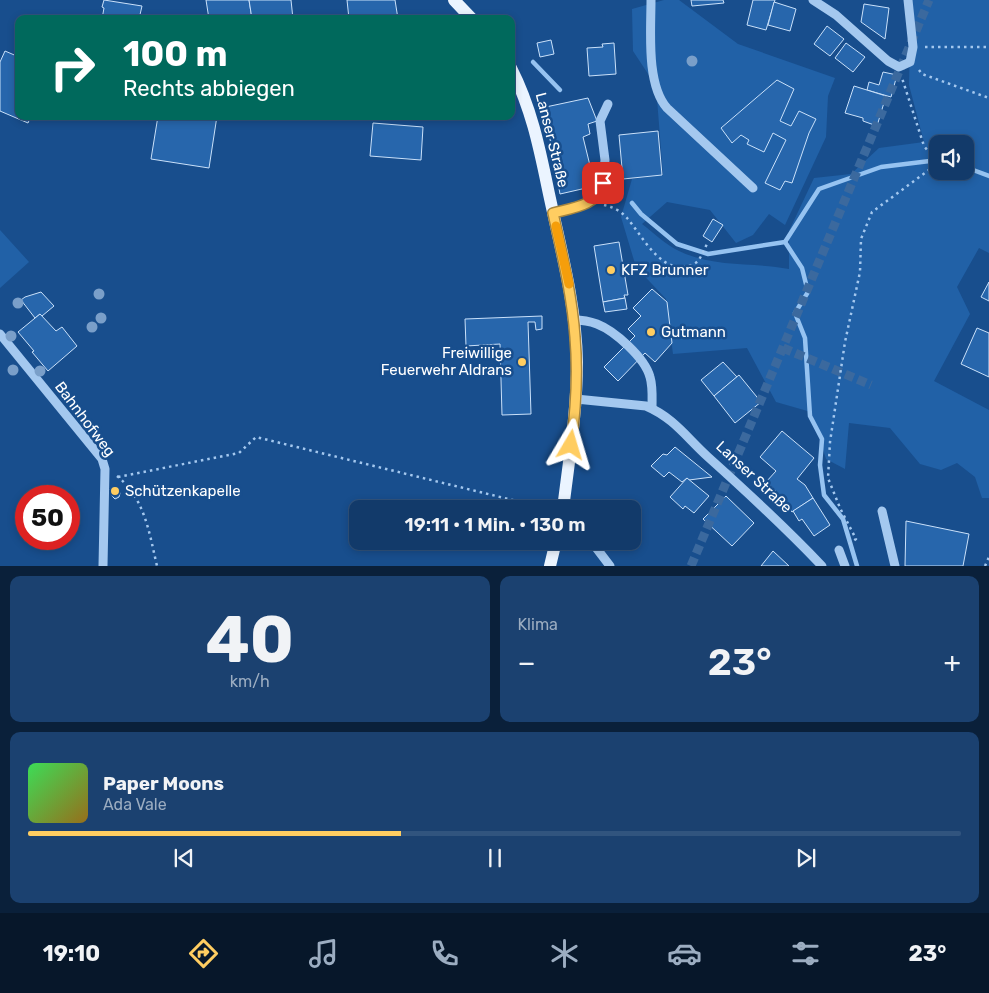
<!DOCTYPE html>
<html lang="de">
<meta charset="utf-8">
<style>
:root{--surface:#123a6a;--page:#1b4170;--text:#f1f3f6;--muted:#9cadc1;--line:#31547e;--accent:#ffcd61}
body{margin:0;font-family:Rubik,sans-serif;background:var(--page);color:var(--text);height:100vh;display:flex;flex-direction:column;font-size:19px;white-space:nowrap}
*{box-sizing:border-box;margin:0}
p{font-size:16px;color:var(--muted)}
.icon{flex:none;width:28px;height:28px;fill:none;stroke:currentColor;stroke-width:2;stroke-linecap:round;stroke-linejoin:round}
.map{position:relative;height:566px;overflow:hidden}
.side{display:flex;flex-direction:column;gap:10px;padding:10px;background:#0a203a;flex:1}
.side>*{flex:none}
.top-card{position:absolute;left:15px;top:15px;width:500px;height:105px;border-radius:10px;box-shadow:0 2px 8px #0003,0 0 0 1px var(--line);background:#00695c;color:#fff;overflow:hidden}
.controls{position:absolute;left:929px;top:135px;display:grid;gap:10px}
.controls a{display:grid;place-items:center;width:45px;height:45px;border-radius:10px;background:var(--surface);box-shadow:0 2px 8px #0003,0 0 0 1px var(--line);font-size:25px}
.speed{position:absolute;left:15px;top:485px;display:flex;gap:10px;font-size:25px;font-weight:700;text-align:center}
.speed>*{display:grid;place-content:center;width:65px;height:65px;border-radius:50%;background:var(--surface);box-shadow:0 2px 8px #0003,0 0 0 1px var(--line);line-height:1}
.speed .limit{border:8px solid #d22;background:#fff;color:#111}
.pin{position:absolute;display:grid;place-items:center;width:42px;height:42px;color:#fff;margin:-21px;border-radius:10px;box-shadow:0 2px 8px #0006}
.me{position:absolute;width:55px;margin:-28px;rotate:7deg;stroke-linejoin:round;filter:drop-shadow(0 0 4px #0008)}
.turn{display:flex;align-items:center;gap:18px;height:105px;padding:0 25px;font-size:22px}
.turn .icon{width:65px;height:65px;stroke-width:2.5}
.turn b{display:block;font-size:35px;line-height:42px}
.big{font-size:38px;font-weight:600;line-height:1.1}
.side .widget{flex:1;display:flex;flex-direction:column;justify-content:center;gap:8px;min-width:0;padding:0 18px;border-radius:10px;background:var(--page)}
.side .dial{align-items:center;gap:0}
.dial b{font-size:65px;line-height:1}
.song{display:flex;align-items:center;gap:15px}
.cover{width:60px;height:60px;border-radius:8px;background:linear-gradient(135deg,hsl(130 70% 55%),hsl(40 70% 35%))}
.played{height:5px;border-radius:2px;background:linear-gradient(90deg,var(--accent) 40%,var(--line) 40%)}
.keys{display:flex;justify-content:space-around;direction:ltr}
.heat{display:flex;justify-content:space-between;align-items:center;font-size:28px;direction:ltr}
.side .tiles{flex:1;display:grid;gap:10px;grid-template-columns:1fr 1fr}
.widget:last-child{grid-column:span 2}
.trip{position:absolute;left:349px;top:500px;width:292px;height:50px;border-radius:10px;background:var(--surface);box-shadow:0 2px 8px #0003,0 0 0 1px var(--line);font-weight:600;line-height:50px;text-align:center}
.tab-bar{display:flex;height:80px;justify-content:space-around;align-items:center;background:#07172a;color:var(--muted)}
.tab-bar .icon{width:35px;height:35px}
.tab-bar .active{color:var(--accent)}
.tab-bar b{font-size:22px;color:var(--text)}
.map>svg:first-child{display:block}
.green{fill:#2161a7;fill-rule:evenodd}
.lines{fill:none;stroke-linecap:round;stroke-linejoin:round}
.stream{stroke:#96c3f1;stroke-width:4.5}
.building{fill:#2766ac;stroke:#cae1fa}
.minor-tunnel{stroke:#3b699e;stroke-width:9;stroke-dasharray:9 4.5;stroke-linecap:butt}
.path{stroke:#a4c8ef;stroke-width:2.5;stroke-dasharray:2.5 4;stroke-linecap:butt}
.minor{stroke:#a4c8ef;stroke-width:9}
.major{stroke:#ebf4ff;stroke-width:12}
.tree{fill:#7a9fc9}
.route-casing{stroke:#a6853f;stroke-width:12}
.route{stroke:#ffcd61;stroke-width:9}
.slow{stroke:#f59e0b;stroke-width:9}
.poi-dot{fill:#ffcd61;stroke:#184e8d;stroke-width:2}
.labels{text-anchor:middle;stroke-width:5;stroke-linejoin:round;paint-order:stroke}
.street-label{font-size:15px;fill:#fff;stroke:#184e8d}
.poi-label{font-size:15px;fill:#fff;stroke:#184e8d;text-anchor:start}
</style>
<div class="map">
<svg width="989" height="566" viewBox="0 0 989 566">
<rect width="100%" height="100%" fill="#184e8d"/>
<!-- green -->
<g class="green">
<path d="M664,0H679L738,44L835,78L828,96L826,137L785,225L769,214L753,235L736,243L710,210L667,202L642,224C654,233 666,245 679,251C714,268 753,262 789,269V231L814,178L851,174L879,148L924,142L909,85L911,0H989V253L979,248L957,287L970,314L934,381L989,410V498H982L975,477L957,463L941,470L920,464L890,428L849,423L845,469L826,459L811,412L776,402L747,348L673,354L666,299L636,267L621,217L632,179L663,175L656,86L633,51L632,9ZM938,144H965V171H938Z"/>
<polygon points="0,230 29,262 0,288"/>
</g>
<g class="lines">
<!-- stream -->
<g class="stream">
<polyline points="533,62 560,90"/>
<polyline points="965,167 989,176"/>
<polyline points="632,203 641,214 677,244 708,254 785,242 802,268 808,292 795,313 805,338 810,416 822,439 820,465 824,495 843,519 857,566"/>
<polyline points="785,242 819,189 881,167 938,160"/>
</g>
</g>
<!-- building -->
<g class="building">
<polygon points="104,0 142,6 139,19 102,19 104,8 102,7"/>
<polygon points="206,0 249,0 252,19 209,19"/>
<polygon points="249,0 291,0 293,19 252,19"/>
<polygon points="347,0 395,0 398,19 349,19"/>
<polygon points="691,0 723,0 724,3 692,6"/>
<polygon points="753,0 775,0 766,30 747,25"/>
<polygon points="774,2 796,9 790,31 768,25"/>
<polygon points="864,4 889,8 885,39 861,22"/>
<polygon points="318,15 331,15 331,19 317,19"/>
<polygon points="827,26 844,39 830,56 814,44"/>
<polygon points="551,40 554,54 540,57 537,43"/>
<polygon points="614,43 616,74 589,76 587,48 603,47 602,44"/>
<polygon points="846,43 865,57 853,72 835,58"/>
<polygon points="5,51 19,57 19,116 31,116 28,123 0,111 0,62"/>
<polygon points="883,72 897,75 891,97 867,90 869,82 879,85"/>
<polygon points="777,80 794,89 780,121 791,126 799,111 816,119 809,133 792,183 785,181 780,190 765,183 786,140 773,133 764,152 747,144 749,140 741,135 732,143 721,128"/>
<polygon points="854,86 886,96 877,126 863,121 863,118 845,113"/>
<polygon points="588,98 597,121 588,124 590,134 583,137 595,186 560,194 550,139 541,108"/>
<polygon points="158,116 217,116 209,168 151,159"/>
<polygon points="373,123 423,127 421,160 370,156"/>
<polygon points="658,131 662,175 623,179 619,135"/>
<polygon points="713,219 723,225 712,242 703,236"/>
<polygon points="619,242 628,295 624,295 625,298 603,302 594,246"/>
<polygon points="989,282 989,301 981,297"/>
<polygon points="652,289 667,302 672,343 655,362 645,353 618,381 604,367 635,336 628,329 641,316 633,308"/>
<polygon points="41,292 54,306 42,316 40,314 35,318 21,300 25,297"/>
<polygon points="625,298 627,309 605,312 603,302"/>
<polygon points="40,314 56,331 62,327 77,346 48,371 32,352 34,351 18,332"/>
<polygon points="542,316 542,329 536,330 535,322 528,322 531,414 502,415 500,344 466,346 465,319"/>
<polygon points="977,328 989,333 989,377 961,364"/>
<polygon points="723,362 737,377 714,396 701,380"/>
<polygon points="739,375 761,402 735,423 714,396"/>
<polygon points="782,431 814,458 797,479 805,485 813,498 792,512 786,504 783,506 775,494 777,492 766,482 776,471 760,457"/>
<polygon points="675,447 712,477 689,480 687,478 682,482 669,472 664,477 651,466 663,454 667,455"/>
<polygon points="687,478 709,496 694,513 685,506 683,509 670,497"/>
<polygon points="118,487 120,493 119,497 115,499 112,496 110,489"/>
<polygon points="726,496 754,523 732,546 703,519"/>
<polygon points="813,498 830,525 814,536 802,519 799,521 793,511"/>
<polygon points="906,521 969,534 963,566 905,566"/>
<polygon points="773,551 789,566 761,566"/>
</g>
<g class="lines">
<!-- minor-tunnel -->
<g class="minor-tunnel">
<polyline points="783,348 871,385"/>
<polyline points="691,566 929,0"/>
</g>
<!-- path -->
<g class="path">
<polyline points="925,47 989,47"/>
<polyline points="919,70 922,74 989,98"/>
<path d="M604,205C613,207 621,211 627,218C641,234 658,269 683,267C688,266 694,265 698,261C701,257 704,250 707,244"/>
<path d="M117,476C145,499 149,532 157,566"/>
<polyline points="118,477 239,453 256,437 549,509"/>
<polyline points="849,544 856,539 840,508 828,478 830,442 845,342 860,272 861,239 872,212 933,167 932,156 924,146 902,78"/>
<polyline points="985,566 989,557"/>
</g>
<!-- minor -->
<g class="minor">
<path d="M651,0C651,31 646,84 667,108L753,188"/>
<polyline points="813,0 836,15 888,61 899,67 910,62 913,47 908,0"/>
<polyline points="553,213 590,202 602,189 605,160 600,121 608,104"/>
<path d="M574,320C581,320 589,321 597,324C615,331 645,358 650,377C653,387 652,398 652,408"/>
<polyline points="0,334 102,459 105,469 103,566"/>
<path d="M576,399L646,406C674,418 686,437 708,457C747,492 785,527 822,566"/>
<polyline points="882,511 895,566"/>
<polyline points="591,541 610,566"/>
<polyline points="839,550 845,566"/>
</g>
<!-- major -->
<g class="major">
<polyline points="454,0 472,19"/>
<path d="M511,68C532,109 540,151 549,194C561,250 576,305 577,362C577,411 569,460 563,509"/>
<polyline points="550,566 556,541"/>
</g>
</g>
<!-- trees -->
<g class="tree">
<circle cx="692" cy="61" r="5.5"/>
<circle cx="99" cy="294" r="5.5"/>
<circle cx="18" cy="303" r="5.5"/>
<circle cx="101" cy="318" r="5.5"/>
<circle cx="92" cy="327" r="5.5"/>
<circle cx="11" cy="336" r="5.5"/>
<circle cx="13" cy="370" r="5.5"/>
<circle cx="40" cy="371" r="5.5"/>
</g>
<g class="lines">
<!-- route casing -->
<g class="route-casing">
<path id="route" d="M571,445C576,409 578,373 575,337C572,295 562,254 553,213C572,208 598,206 603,183"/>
</g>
<!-- route -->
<use href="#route" class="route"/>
<!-- slow -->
<polyline class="slow" points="556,226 569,284"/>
</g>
<!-- markers -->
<g class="poi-dot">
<circle cx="611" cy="270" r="5"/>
<circle cx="651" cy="332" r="5"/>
<circle cx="522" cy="362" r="5"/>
<circle cx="115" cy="491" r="5"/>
</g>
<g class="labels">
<!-- street labels -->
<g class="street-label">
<text transform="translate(552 140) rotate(76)" y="5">Lanser Straße</text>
<text transform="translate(85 419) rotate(53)" y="5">Bahnhofweg</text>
<text transform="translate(754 477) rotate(43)" y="5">Lanser Straße</text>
</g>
<!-- poi labels -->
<g class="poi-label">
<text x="621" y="275">KFZ Brunner</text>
<text x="661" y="337">Gutmann</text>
<text x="512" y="358" text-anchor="end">Freiwillige<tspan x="512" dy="17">Feuerwehr Aldrans</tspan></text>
<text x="125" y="496">Schützenkapelle</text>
</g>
</g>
</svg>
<div class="controls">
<a><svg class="icon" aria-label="sound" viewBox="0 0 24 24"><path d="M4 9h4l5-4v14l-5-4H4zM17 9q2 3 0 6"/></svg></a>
</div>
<div class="speed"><div class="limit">50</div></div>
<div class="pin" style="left:603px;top:183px;background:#d93025"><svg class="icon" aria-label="arrive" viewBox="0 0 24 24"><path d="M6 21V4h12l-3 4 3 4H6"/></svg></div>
<svg class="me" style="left:571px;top:445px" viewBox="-20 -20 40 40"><path d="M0-17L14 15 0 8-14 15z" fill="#ffcd61" stroke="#fff" stroke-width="4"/></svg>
<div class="trip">19:11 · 1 Min. · 130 m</div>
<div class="top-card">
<div class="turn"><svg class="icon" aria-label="right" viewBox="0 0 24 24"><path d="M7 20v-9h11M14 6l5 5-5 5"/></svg><div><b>100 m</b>Rechts abbiegen</div></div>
</div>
</div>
<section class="side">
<div class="tiles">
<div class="widget dial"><b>40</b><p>km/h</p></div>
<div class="widget"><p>Klima</p>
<div class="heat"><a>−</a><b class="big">23°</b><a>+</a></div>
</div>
<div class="widget">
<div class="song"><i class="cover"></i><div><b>Paper Moons</b><p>Ada Vale</p></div></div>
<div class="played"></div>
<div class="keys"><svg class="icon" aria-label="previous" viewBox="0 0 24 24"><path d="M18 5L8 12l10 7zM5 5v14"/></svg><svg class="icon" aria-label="pause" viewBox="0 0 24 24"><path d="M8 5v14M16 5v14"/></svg><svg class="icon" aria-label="next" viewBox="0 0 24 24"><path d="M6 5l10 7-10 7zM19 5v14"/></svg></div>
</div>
</div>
</section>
<nav class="tab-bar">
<b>19:10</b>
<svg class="icon active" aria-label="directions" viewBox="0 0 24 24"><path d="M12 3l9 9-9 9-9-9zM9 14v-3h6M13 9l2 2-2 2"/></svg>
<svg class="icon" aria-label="music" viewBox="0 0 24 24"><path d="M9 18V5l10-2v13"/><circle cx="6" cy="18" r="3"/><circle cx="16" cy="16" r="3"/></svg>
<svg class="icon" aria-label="phone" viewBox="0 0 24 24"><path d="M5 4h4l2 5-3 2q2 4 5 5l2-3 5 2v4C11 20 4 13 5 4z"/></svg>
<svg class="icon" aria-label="climate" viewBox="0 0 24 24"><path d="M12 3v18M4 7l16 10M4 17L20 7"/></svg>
<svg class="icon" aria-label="car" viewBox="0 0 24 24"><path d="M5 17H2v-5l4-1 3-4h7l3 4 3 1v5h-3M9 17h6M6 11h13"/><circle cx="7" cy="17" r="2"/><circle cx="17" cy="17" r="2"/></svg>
<svg class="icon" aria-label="filters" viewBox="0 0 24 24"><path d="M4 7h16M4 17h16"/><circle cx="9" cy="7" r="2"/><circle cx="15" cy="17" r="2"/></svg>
<b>23°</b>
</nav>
